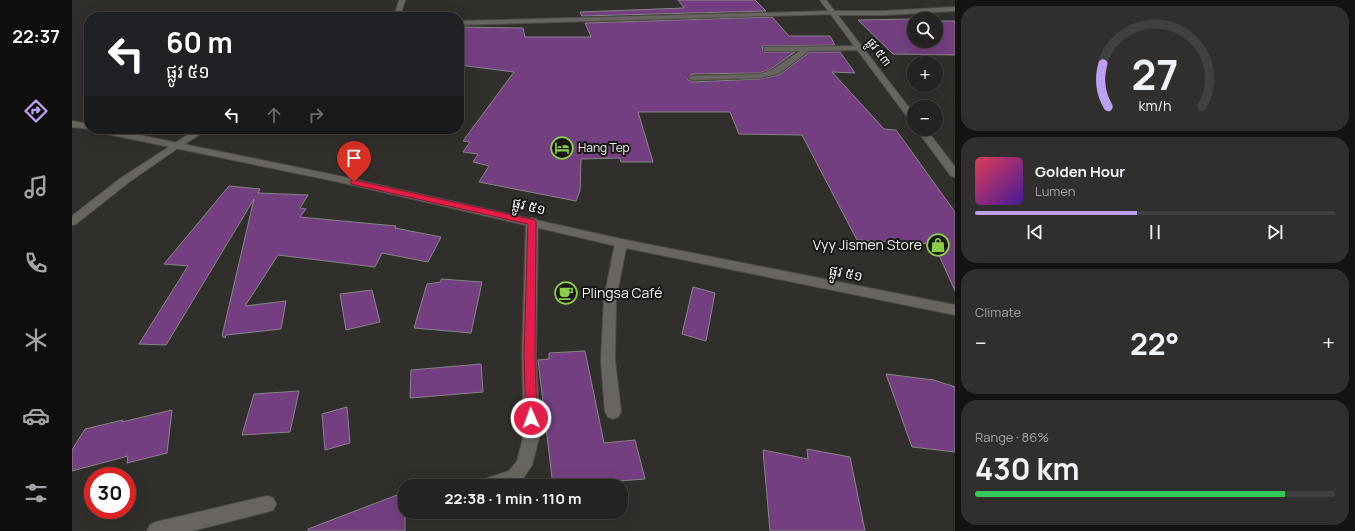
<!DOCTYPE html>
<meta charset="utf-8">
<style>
:root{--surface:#252321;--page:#312f2e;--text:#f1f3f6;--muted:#a3a4a5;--line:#42403f;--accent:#bca0f2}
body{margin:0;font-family:Manrope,"Noto Sans Khmer",sans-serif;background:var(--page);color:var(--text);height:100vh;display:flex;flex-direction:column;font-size:15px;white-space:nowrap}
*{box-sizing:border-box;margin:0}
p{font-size:13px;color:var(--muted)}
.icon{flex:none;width:22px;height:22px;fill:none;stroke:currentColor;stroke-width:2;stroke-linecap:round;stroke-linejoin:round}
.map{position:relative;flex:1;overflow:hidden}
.side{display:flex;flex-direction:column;gap:6px;padding:6px;background:#141312;width:400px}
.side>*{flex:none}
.guide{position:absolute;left:12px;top:12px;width:380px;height:122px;border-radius:16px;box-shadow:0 4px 16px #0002,0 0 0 1px var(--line);background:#202124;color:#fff;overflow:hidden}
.fabs{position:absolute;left:835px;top:12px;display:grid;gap:8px}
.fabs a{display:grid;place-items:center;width:36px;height:36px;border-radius:50%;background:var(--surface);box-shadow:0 4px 16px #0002,0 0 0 1px var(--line);font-size:20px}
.speed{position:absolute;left:12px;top:467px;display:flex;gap:8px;font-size:20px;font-weight:700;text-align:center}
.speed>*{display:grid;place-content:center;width:52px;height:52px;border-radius:50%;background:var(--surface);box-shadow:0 4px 16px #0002,0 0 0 1px var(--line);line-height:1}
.speed .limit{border:6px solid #d22;background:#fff;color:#111}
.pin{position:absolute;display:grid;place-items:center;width:34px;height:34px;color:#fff;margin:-41px -17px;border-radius:50% 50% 50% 0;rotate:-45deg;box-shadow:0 0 4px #0007}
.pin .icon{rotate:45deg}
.me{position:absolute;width:44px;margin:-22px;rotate:358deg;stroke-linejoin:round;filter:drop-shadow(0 0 3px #0008)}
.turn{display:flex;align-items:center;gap:14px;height:84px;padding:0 16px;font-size:18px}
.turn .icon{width:52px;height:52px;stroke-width:2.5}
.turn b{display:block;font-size:28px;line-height:34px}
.lanes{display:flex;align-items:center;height:38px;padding:0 16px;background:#0003;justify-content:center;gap:20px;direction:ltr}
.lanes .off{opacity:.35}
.big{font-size:30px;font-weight:700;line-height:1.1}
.side .tile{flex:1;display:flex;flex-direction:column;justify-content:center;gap:6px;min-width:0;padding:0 14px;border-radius:16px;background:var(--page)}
.side .dial{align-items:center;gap:0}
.dial svg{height:104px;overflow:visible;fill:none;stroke:var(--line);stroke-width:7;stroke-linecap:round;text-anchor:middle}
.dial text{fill:var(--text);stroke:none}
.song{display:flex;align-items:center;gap:12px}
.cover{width:48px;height:48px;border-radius:6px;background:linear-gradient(135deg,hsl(350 70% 55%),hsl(260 70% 35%))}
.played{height:4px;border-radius:2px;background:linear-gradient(90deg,var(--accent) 45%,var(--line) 45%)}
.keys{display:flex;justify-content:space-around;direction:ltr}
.heat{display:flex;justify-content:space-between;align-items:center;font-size:22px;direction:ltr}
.charge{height:6px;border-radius:3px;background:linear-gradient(90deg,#34c759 86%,var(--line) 0)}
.trip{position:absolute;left:326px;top:479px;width:230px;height:40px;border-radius:16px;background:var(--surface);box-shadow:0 4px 16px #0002,0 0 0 1px var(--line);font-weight:700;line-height:40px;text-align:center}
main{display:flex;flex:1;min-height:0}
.tab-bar{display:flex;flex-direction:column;width:72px;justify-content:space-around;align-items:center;background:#0f0e0d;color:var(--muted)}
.tab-bar .icon{width:28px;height:28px}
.tab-bar .active{color:var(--accent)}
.tab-bar b{font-size:18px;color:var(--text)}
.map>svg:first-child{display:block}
.building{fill:#733f80;stroke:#898589}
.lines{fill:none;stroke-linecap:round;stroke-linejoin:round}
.lane-casing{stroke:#4e4c49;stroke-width:2}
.street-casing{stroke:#4e4c49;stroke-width:2}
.secondary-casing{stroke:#4e4c49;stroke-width:2}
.lane{fill:#686561;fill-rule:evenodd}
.street{fill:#686561;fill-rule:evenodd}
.secondary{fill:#686561;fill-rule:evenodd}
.route{fill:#e11d48;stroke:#92132f}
.labels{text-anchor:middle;stroke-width:4;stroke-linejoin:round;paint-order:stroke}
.far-street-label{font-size:12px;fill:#f5f3f1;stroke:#181716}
.far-poi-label{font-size:12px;fill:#f5f3f1;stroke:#181716;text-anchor:start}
.street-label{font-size:14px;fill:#f5f3f1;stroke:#181716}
.poi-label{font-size:14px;fill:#f5f3f1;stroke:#181716;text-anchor:end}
</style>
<main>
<nav class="tab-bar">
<b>22:37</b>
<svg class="icon active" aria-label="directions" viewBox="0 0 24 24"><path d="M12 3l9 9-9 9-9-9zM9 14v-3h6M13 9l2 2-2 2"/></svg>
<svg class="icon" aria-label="music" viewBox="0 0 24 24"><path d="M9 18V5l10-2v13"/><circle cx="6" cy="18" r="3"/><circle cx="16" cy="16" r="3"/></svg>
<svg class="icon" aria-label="phone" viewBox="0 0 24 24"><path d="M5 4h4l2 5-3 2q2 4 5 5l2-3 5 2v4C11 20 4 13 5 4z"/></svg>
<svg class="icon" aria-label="climate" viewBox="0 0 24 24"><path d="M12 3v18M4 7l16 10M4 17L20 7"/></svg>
<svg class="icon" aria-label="car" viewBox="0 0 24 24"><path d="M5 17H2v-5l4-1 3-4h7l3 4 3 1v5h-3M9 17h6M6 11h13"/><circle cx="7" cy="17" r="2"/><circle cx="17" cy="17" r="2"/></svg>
<svg class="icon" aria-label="filters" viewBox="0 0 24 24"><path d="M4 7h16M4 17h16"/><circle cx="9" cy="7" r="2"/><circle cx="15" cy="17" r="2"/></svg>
</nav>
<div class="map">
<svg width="883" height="531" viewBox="0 0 883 531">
<rect width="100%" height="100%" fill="#312f2c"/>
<!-- building -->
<g class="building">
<polygon points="606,0 683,0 694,11 510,16 508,12 612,8"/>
<polygon points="700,17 717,36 758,36 763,45 692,46 690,47 692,52 723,52 699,69 687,73 620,74 615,79 620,82 687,79 707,75 738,52 768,52 783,73 760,72 812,129 824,130 883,212 883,291 862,244 785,240 730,135 667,134 658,112 566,112 581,162 549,162 548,158 509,159 508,191 504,201 407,182 417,166 401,162 406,154 391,152 398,142 391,141 442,72 387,65 387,27 451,28 453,37 519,37 513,23"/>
<polygon points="842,19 842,41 864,41 864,19 862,19 866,19 869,21 883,21 883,55 821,54 786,20"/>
<polygon points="157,186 188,189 186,193 236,195 228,208 234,209 228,217 324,226 323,228 369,237 356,262 310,253 303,267 206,255 173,306 214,301 209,329 154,335 153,338 150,336 182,199 94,345 67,344 116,266 92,264"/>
<polygon points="369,279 410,282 399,333 342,328 355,284 369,282"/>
<polygon points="621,287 643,293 634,341 610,334"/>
<polygon points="300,290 308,322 274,330 268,294"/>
<polygon points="513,351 532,443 563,440 573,479 481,486 466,360 477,359 477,353"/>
<polygon points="409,364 411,392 338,398 339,370"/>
<polygon points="814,374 862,380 883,387 883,452 840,447"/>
<polygon points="227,391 218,432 170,435 182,394"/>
<polygon points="275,407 278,443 253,450 250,414"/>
<polygon points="100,410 95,453 55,463 56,456 0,471 0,450 13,429 51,420 50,422"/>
<polygon points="735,449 778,457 793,531 698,531 691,450 736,459"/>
<polygon points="333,492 333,531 236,531 236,529"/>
</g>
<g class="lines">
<!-- lane casing -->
<g class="lane-casing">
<g id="lane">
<polygon points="883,7 883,11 812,15 761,15 758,13 761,11 812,11"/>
<polygon points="788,46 792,48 791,50 737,51 706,74 687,78 620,80 616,78 620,76 687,74 700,70 728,51 692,51 692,47 695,47"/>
<polygon points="125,129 137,129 106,148 100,148 98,146"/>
</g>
</g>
<!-- street casing -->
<g class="street-casing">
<g id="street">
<polygon points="327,0 333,0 328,17 322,17"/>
<polygon points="761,11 763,12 763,14 387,25 387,21"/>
<polygon points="103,143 106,144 108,146 106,148 57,182 4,224 0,225 0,216 49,178"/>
<polygon points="460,218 464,219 466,222 464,356 468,434 460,465 448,483 439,486 408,486 410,480 437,471 445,461 452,434 450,356 454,222 456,219"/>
<polygon points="549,239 553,240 555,243 544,299 543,360 549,412 546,417 541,419 536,417 533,412 529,360 532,299 543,243 545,240"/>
<polygon points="195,496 201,498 204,504 201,510 195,512 120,531 75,531 78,525 84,522"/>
</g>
</g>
<!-- secondary casing -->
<g class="secondary-casing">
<g id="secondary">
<polygon points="748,0 754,0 842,114 842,123 839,122"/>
<polygon points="0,121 17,124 17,129 20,129 0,127"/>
<polygon points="20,129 38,129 267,176 549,239 883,305 883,315 549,247 267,182 25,132"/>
<polygon points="844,129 854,129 883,167 883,177 879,176"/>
</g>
</g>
<!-- lane -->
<use href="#lane" class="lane"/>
<!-- street -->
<use href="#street" class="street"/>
<!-- secondary -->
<use href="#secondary" class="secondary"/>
</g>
<!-- route -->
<polygon class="route" points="279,180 282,180 463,220 464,222 463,356 465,418 463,422 459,423 455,422 454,418 452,356 456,224 279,184"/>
<!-- icons -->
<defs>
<g id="hotel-ring" transform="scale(1.15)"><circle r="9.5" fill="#181716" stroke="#8cce45" stroke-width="1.5"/><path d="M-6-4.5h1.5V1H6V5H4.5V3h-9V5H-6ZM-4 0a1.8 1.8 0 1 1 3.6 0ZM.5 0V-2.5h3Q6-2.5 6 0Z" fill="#8cce45"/></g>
<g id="shop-ring" transform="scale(1.15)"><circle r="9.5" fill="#181716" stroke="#8cce45" stroke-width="1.5"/><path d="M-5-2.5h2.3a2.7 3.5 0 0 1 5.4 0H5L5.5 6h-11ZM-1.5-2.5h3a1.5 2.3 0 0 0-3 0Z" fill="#8cce45"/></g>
<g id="cafe-ring" transform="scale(1.15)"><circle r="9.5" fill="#181716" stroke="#8cce45" stroke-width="1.5"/><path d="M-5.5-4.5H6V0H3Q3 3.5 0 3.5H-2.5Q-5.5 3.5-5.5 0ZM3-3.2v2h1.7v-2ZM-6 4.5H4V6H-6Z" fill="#8cce45"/></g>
</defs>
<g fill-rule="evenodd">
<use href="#hotel-ring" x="490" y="148"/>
<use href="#shop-ring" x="866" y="245"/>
<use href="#cafe-ring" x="494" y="293"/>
</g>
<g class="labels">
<!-- far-street labels -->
<g class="far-street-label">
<text transform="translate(807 52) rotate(53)" y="4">ផ្លូវ ៥៣</text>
</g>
<!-- far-poi labels -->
<g class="far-poi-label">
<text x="506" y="152">Hang Tep</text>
</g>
<!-- street labels -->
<g class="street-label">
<text transform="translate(457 206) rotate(13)" y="5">ផ្លូវ ៥១</text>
<text transform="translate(774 273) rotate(11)" y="5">ផ្លូវ ៥១</text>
</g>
<!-- poi labels -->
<g class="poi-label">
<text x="850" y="250">Vyy Jismen Store</text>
<text x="510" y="298" text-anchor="start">Plingsa Café</text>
</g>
</g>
</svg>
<div class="fabs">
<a><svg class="icon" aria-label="search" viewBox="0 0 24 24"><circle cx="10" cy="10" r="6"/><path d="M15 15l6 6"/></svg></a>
<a>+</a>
<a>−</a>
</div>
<div class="speed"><div class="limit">30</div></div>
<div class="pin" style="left:282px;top:182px;background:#d93025"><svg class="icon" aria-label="arrive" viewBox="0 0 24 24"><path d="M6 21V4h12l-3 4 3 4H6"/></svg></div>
<svg class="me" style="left:459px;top:418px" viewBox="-20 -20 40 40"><circle r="17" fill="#e11d48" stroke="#fff" stroke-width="3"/><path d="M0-11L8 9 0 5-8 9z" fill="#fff"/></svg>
<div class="trip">22:38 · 1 min · 110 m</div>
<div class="guide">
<div class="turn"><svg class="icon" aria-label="left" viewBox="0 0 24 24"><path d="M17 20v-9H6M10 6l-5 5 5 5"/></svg><div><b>60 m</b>ផ្លូវ ៥១</div></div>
<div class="lanes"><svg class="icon" aria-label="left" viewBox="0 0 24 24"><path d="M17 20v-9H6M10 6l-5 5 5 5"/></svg><svg class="icon off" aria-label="ahead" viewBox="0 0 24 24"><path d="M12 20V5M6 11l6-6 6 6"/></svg><svg class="icon off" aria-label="right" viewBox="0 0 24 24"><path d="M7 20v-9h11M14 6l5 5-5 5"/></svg></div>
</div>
</div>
<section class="side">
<div class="tile dial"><svg viewBox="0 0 100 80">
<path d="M14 69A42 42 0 1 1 86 69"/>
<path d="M14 69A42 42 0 0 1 10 36" stroke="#bca0f2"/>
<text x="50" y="56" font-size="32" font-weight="700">27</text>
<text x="50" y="72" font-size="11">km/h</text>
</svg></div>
<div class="tile">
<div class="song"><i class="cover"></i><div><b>Golden Hour</b><p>Lumen</p></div></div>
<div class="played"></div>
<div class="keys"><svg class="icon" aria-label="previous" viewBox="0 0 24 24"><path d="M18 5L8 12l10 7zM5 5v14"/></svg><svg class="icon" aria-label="pause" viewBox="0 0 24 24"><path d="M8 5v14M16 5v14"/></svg><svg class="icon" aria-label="next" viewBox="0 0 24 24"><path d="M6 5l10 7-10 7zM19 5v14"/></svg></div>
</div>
<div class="tile"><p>Climate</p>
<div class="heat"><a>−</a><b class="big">22°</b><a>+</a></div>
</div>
<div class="tile"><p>Range · 86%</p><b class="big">430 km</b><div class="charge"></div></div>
</section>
</main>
